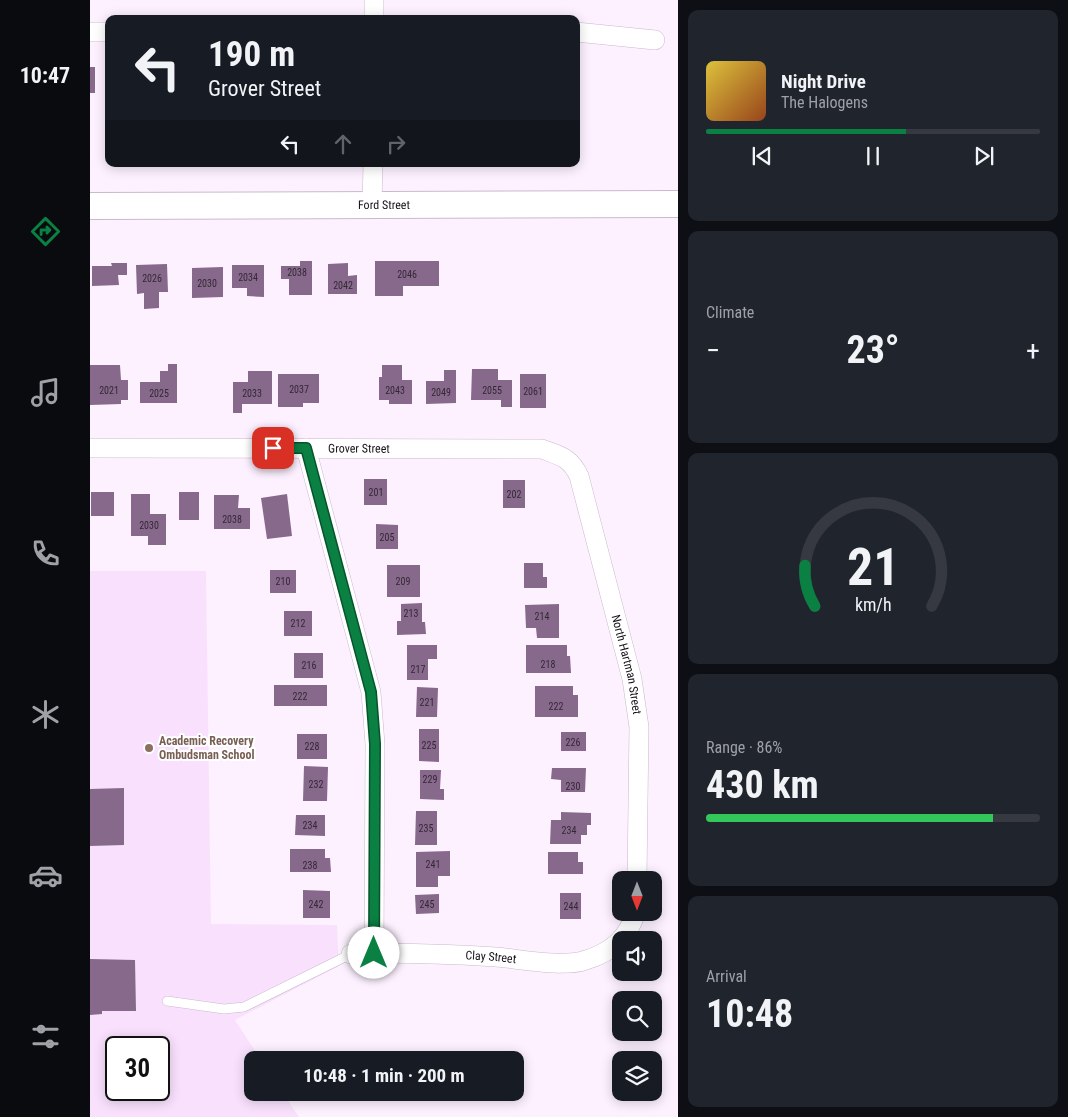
<!DOCTYPE html>
<meta charset="utf-8">
<style>
:root{--surface:#171b24;--page:#20242c;--text:#f1f3f6;--muted:#9ea1a6;--line:#363941;--accent:#0b8043}
body{margin:0;font-family:"Roboto Condensed",sans-serif;background:var(--page);color:var(--text);height:100vh;display:flex;flex-direction:column;font-size:19px;white-space:nowrap}
*{box-sizing:border-box;margin:0}
p{font-size:16px;color:var(--muted)}
.icon{flex:none;width:28px;height:28px;fill:none;stroke:currentColor;stroke-width:2;stroke-linecap:round;stroke-linejoin:round}
.map{position:relative;flex:1;overflow:hidden}
.drawer{display:flex;flex-direction:column;gap:10px;padding:10px;background:#0d0f14;width:390px}
.drawer>*{flex:none}
.top-card{position:absolute;left:15px;top:15px;width:475px;height:152px;border-radius:10px;box-shadow:0 2px 12px #0003;background:#171b24;color:var(--text);overflow:hidden}
.needle{width:32px;rotate:180deg}
.fabs{position:absolute;left:522px;top:871px;display:grid;gap:10px}
.fabs a{display:grid;place-items:center;width:50px;height:50px;border-radius:10px;background:var(--surface);box-shadow:0 2px 12px #0003;font-size:25px}
.speed{position:absolute;left:15px;top:1036px;display:flex;gap:10px;font-size:25px;font-weight:700;text-align:center}
.speed>*{display:grid;place-content:center;width:65px;height:65px;border-radius:50%;background:var(--surface);box-shadow:0 2px 12px #0003;line-height:1}
.speed .limit{border:2px solid #111;border-radius:8px;background:#fff;color:#111}
.pin{position:absolute;display:grid;place-items:center;width:42px;height:42px;color:#fff;margin:-21px;border-radius:10px;box-shadow:0 2px 8px #0006}
.me{position:absolute;width:55px;margin:-28px;rotate:0deg;stroke-linejoin:round;filter:drop-shadow(0 0 4px #0008)}
.turn{display:flex;align-items:center;gap:18px;height:105px;padding:0 20px;font-size:22px}
.turn .icon{width:65px;height:65px;stroke-width:2.5}
.turn b{display:block;font-size:35px;line-height:42px}
.lanes{display:flex;align-items:center;height:48px;padding:0 20px;background:#0003;justify-content:center;gap:25px;direction:ltr}
.lanes .off{opacity:.35}
.big{font-size:38px;font-weight:700;line-height:1.1}
.drawer .tile{flex:1;display:flex;flex-direction:column;justify-content:center;gap:8px;min-width:0;padding:0 18px;border-radius:10px;background:var(--page)}
.drawer .dial{align-items:center;gap:0}
.dial svg{height:130px;overflow:visible;fill:none;stroke:var(--line);stroke-width:7;stroke-linecap:round;text-anchor:middle}
.dial text{fill:var(--text);stroke:none}
.song{display:flex;align-items:center;gap:15px}
.cover{width:60px;height:60px;border-radius:8px;background:linear-gradient(135deg,hsl(50 70% 55%),hsl(20 70% 35%))}
.played{height:5px;border-radius:2px;background:linear-gradient(90deg,var(--accent) 60%,var(--line) 60%)}
.keys{display:flex;justify-content:space-around;direction:ltr}
.heat{display:flex;justify-content:space-between;align-items:center;font-size:28px;direction:ltr}
.charge{height:8px;border-radius:4px;background:linear-gradient(90deg,#34c759 86%,var(--line) 0)}
.trip{position:absolute;left:154px;top:1051px;width:280px;height:50px;border-radius:10px;background:var(--surface);box-shadow:0 2px 12px #0003;font-weight:700;line-height:50px;text-align:center}
main{display:flex;flex:1;min-height:0}
.menu{display:flex;flex-direction:column;width:90px;justify-content:space-around;align-items:center;background:#090b0e;color:var(--muted)}
.menu .icon{width:35px;height:35px}
.menu .current{color:var(--accent)}
.menu b{font-size:22px;color:var(--text)}
.map>svg:first-child{display:block}
.built{fill:#f9e1fd;fill-rule:evenodd}
.building{fill:#87698b}
.lines{fill:none;stroke-linecap:round;stroke-linejoin:round}
.lane-casing{stroke:#cab8cd;stroke-width:10}
.street-casing{stroke:#cab8cd;stroke-width:20}
.secondary-casing{stroke:#cab8cd;stroke-width:28}
.lane{stroke:#fff;stroke-width:9}
.street{stroke:#fff;stroke-width:19}
.secondary{stroke:#fff;stroke-width:26}
.route-casing{stroke:#07532c;stroke-width:12}
.route{stroke:#0b8043;stroke-width:9}
.education-dot{fill:#8d6e63;stroke:#fff;stroke-width:2}
.labels{text-anchor:middle;stroke-width:4;stroke-linejoin:round;paint-order:stroke}
.number-label{font-size:10px;fill:#342836}
.street-label{font-size:12px;fill:#19121a;stroke:#fff}
.education-label{font-size:12px;font-weight:bold;fill:#785e54;stroke:#fff;text-anchor:start}
</style>
<main>
<nav class="menu">
<b>10:47</b>
<svg class="icon current" aria-label="directions" viewBox="0 0 24 24"><path d="M12 3l9 9-9 9-9-9zM9 14v-3h6M13 9l2 2-2 2"/></svg>
<svg class="icon" aria-label="music" viewBox="0 0 24 24"><path d="M9 18V5l10-2v13"/><circle cx="6" cy="18" r="3"/><circle cx="16" cy="16" r="3"/></svg>
<svg class="icon" aria-label="phone" viewBox="0 0 24 24"><path d="M5 4h4l2 5-3 2q2 4 5 5l2-3 5 2v4C11 20 4 13 5 4z"/></svg>
<svg class="icon" aria-label="climate" viewBox="0 0 24 24"><path d="M12 3v18M4 7l16 10M4 17L20 7"/></svg>
<svg class="icon" aria-label="car" viewBox="0 0 24 24"><path d="M5 17H2v-5l4-1 3-4h7l3 4 3 1v5h-3M9 17h6M6 11h13"/><circle cx="7" cy="17" r="2"/><circle cx="17" cy="17" r="2"/></svg>
<svg class="icon" aria-label="filters" viewBox="0 0 24 24"><path d="M4 7h16M4 17h16"/><circle cx="9" cy="7" r="2"/><circle cx="15" cy="17" r="2"/></svg>
</nav>
<div class="map">
<svg width="588" height="1117" viewBox="0 0 588 1117">
<rect width="100%" height="100%" fill="#fdf1ff"/>
<!-- built -->
<path class="built" d="M0,571H116L121,924L247,925L249,966L145,1020L171,1060H162V1092L193,1093L209,1117H0ZM26,1048H69V1090H26Z"/>
<!-- building -->
<g class="building">
<rect x="0" y="67" width="5" height="26"/>
<polygon points="210,261 222,261 222,295 199,295 199,279 191,279 191,266 210,266"/>
<polygon points="285,261 349,261 349,286 313,286 313,296 285,296"/>
<polygon points="21,263 37,263 37,275 28,275 29,285 2,286 2,266 22,266"/>
<polygon points="258,263 258,276 267,275 267,294 238,294 238,264"/>
<polygon points="77,264 78,292 69,292 69,308 54,309 54,293 47,294 46,265"/>
<polygon points="142,265 174,265 174,297 157,296 157,288 142,288"/>
<polygon points="133,267 133,297 102,298 102,268"/>
<polygon points="78,364 87,364 87,403 50,403 50,382 70,382 70,371 78,371"/>
<polygon points="0,365 30,365 31,380 38,380 38,400 31,400 31,404 0,405"/>
<polygon points="292,365 312,365 312,380 322,380 322,404 299,404 299,400 289,400 289,377 292,377"/>
<polygon points="382,369 408,369 408,380 422,380 422,407 411,407 411,400 381,400"/>
<polygon points="354,370 366,370 366,403 336,404 336,381 354,381"/>
<polygon points="158,371 182,371 182,404 152,404 152,413 143,413 143,382 158,382"/>
<polygon points="188,374 229,374 229,403 213,403 213,407 188,407"/>
<rect x="430" y="374" width="26" height="34"/>
<rect x="274" y="479" width="23" height="26"/>
<rect x="413" y="480" width="22" height="28"/>
<rect x="1" y="492" width="23" height="24"/>
<rect x="89" y="492" width="20" height="28"/>
<polygon points="41,494 60,494 60,514 76,514 76,545 58,545 58,536 41,536"/>
<polygon points="197,494 202,536 177,539 171,498"/>
<polygon points="124,495 149,495 148,508 160,508 160,529 124,529"/>
<polygon points="286,524 308,525 308,549 286,549"/>
<polygon points="434,563 453,563 453,577 457,577 457,588 434,588"/>
<rect x="297" y="565" width="33" height="32"/>
<rect x="180" y="570" width="26" height="23"/>
<polygon points="332,603 332,622 335,622 336,634 307,635 307,621 311,621 311,604"/>
<polygon points="469,604 469,638 447,638 446,628 436,628 435,605"/>
<rect x="194" y="611" width="28" height="25"/>
<polygon points="317,645 347,645 347,659 338,659 338,680 317,680"/>
<polygon points="436,645 477,645 477,656 480,656 481,673 436,673"/>
<rect x="204" y="653" width="29" height="25"/>
<rect x="184" y="685" width="53" height="21"/>
<polygon points="445,686 483,686 483,695 488,695 488,717 445,717"/>
<polygon points="327,687 348,688 347,717 326,717"/>
<polygon points="329,729 349,729 349,762 329,761"/>
<rect x="471" y="732" width="25" height="19"/>
<rect x="207" y="734" width="30" height="25"/>
<polygon points="214,766 238,767 237,801 213,801"/>
<polygon points="462,768 496,768 495,792 471,792 471,780 461,779"/>
<polygon points="330,770 351,770 350,789 354,789 354,800 330,799"/>
<polygon points="34,788 34,845 0,846 0,789"/>
<polygon points="326,811 347,811 347,845 325,845"/>
<polygon points="471,812 501,813 501,825 497,825 497,835 491,835 491,844 460,844 461,820 471,820"/>
<polygon points="206,815 235,815 235,836 205,835"/>
<polygon points="200,849 235,849 235,858 240,858 241,872 200,872"/>
<polygon points="360,851 360,876 348,876 348,887 326,887 326,852"/>
<polygon points="458,852 488,852 488,862 493,862 493,874 458,874"/>
<polygon points="213,890 240,891 240,918 213,918"/>
<rect x="470" y="893" width="21" height="26"/>
<polygon points="349,894 349,913 326,914 325,895"/>
<polygon points="0,959 45,960 46,1011 12,1011 12,1014 0,1015"/>
</g>
<g class="lines">
<!-- lane casing -->
<g class="lane-casing">
<polyline id="lane" points="77,1001 134,1009 154,1007 261,954"/>
</g>
<!-- street casing -->
<g class="street-casing">
<g id="street">
<polyline points="284,0 284,19"/>
<polyline points="0,32 19,32"/>
<polyline points="486,32 565,40"/>
<polyline points="282,205 283,164"/>
<path id="s1" d="M0,448L452,449C470,456 480,457 489,476L542,679L549,727L547,880"/>
<polyline points="216,448 281,692 285,744 284,953"/>
<path id="s2" d="M261,954C309,952 358,954 406,957C430,959 474,968 496,960C522,952 538,938 546,912"/>
</g>
</g>
<!-- secondary casing -->
<g class="secondary-casing">
<g id="secondary">
<path id="s3" d="M0,206L588,204"/>
</g>
</g>
<!-- lane -->
<use href="#lane" class="lane"/>
<!-- street -->
<use href="#street" class="street"/>
<!-- secondary -->
<use href="#secondary" class="secondary"/>
</g>
<g class="lines">
<!-- route casing -->
<g class="route-casing">
<polyline id="route" points="183,448 216,448 281,692 285,744 284,953"/>
</g>
<!-- route -->
<use href="#route" class="route"/>
</g>
<!-- markers -->
<circle class="education-dot" cx="59" cy="748" r="5"/>
<g class="labels">
<!-- number labels -->
<g class="number-label">
<text x="207" y="276">2038</text>
<text x="317" y="278">2046</text>
<text x="158" y="281">2034</text>
<text x="62" y="282">2026</text>
<text x="117" y="287">2030</text>
<text x="253" y="289">2042</text>
<text x="209" y="393">2037</text>
<text x="19" y="394">2021</text>
<text x="305" y="394">2043</text>
<text x="402" y="394">2055</text>
<text x="443" y="395">2061</text>
<text x="351" y="396">2049</text>
<text x="69" y="397">2025</text>
<text x="162" y="397">2033</text>
<text x="286" y="496">201</text>
<text x="424" y="498">202</text>
<text x="142" y="523">2038</text>
<text x="59" y="529">2030</text>
<text x="297" y="541">205</text>
<text x="193" y="585">210</text>
<text x="313" y="585">209</text>
<text x="321" y="617">213</text>
<text x="452" y="620">214</text>
<text x="208" y="627">212</text>
<text x="458" y="668">218</text>
<text x="219" y="669">216</text>
<text x="328" y="673">217</text>
<text x="210" y="700">222</text>
<text x="337" y="706">221</text>
<text x="466" y="710">222</text>
<text x="483" y="746">226</text>
<text x="339" y="749">225</text>
<text x="222" y="750">228</text>
<text x="340" y="783">229</text>
<text x="226" y="788">232</text>
<text x="483" y="790">230</text>
<text x="220" y="829">234</text>
<text x="336" y="832">235</text>
<text x="479" y="834">234</text>
<text x="343" y="868">241</text>
<text x="220" y="869">238</text>
<text x="226" y="908">242</text>
<text x="337" y="908">245</text>
<text x="481" y="910">244</text>
</g>
<!-- street labels -->
<g class="street-label">
<text dy="4" stroke="none"><textPath href="#s3" startOffset="294">Ford Street</textPath></text>
<text dy="4" stroke="none"><textPath href="#s1" startOffset="269">Grover Street</textPath></text>
<text dy="4" stroke="none"><textPath href="#s1" startOffset="694">North Hartman Street</textPath></text>
<text dy="4" stroke="none"><textPath href="#s2" startOffset="140">Clay Street</textPath></text>
</g>
<!-- education labels -->
<g class="education-label">
<text x="69" y="745">Academic Recovery<tspan x="69" dy="14">Ombudsman School</tspan></text>
</g>
</g>
</svg>
<div class="fabs">
<a><svg class="needle" viewBox="-14 -14 28 28"><path d="M0-13l5 13h-10z" fill="#e53935"/><path d="M0 13l5-13h-10z" fill="#9ea1a6"/></svg></a>
<a><svg class="icon" aria-label="sound" viewBox="0 0 24 24"><path d="M4 9h4l5-4v14l-5-4H4zM17 9q2 3 0 6"/></svg></a>
<a><svg class="icon" aria-label="search" viewBox="0 0 24 24"><circle cx="10" cy="10" r="6"/><path d="M15 15l6 6"/></svg></a>
<a><svg class="icon" aria-label="layers" viewBox="0 0 24 24"><path d="M12 4l9 5-9 5-9-5zM3 14l9 5 9-5"/></svg></a>
</div>
<div class="speed"><div class="limit">30</div></div>
<div class="pin" style="left:183px;top:448px;background:#d93025"><svg class="icon" aria-label="arrive" viewBox="0 0 24 24"><path d="M6 21V4h12l-3 4 3 4H6"/></svg></div>
<svg class="me" style="left:284px;top:953px" viewBox="-20 -20 40 40"><circle r="19" fill="#fff"/><path d="M0-13L10 11 0 6-10 11z" fill="#0b8043"/></svg>
<div class="trip">10:48 · 1 min · 200 m</div>
<div class="top-card">
<div class="turn"><svg class="icon" aria-label="left" viewBox="0 0 24 24"><path d="M17 20v-9H6M10 6l-5 5 5 5"/></svg><div><b>190 m</b>Grover Street</div></div>
<div class="lanes"><svg class="icon" aria-label="left" viewBox="0 0 24 24"><path d="M17 20v-9H6M10 6l-5 5 5 5"/></svg><svg class="icon off" aria-label="ahead" viewBox="0 0 24 24"><path d="M12 20V5M6 11l6-6 6 6"/></svg><svg class="icon off" aria-label="right" viewBox="0 0 24 24"><path d="M7 20v-9h11M14 6l5 5-5 5"/></svg></div>
</div>
</div>
<section class="drawer">
<div class="tile">
<div class="song"><i class="cover"></i><div><b>Night Drive</b><p>The Halogens</p></div></div>
<div class="played"></div>
<div class="keys"><svg class="icon" aria-label="previous" viewBox="0 0 24 24"><path d="M18 5L8 12l10 7zM5 5v14"/></svg><svg class="icon" aria-label="pause" viewBox="0 0 24 24"><path d="M8 5v14M16 5v14"/></svg><svg class="icon" aria-label="next" viewBox="0 0 24 24"><path d="M6 5l10 7-10 7zM19 5v14"/></svg></div>
</div>
<div class="tile"><p>Climate</p>
<div class="heat"><a>−</a><b class="big">23°</b><a>+</a></div>
</div>
<div class="tile dial"><svg viewBox="0 0 100 80">
<path d="M14 69A42 42 0 1 1 86 69"/>
<path d="M14 69A42 42 0 0 1 8 44" stroke="#0b8043"/>
<text x="50" y="56" font-size="32" font-weight="700">21</text>
<text x="50" y="72" font-size="11">km/h</text>
</svg></div>
<div class="tile"><p>Range · 86%</p><b class="big">430 km</b><div class="charge"></div></div>
<div class="tile"><p>Arrival</p><b class="big">10:48</b></div>
</section>
</main>
